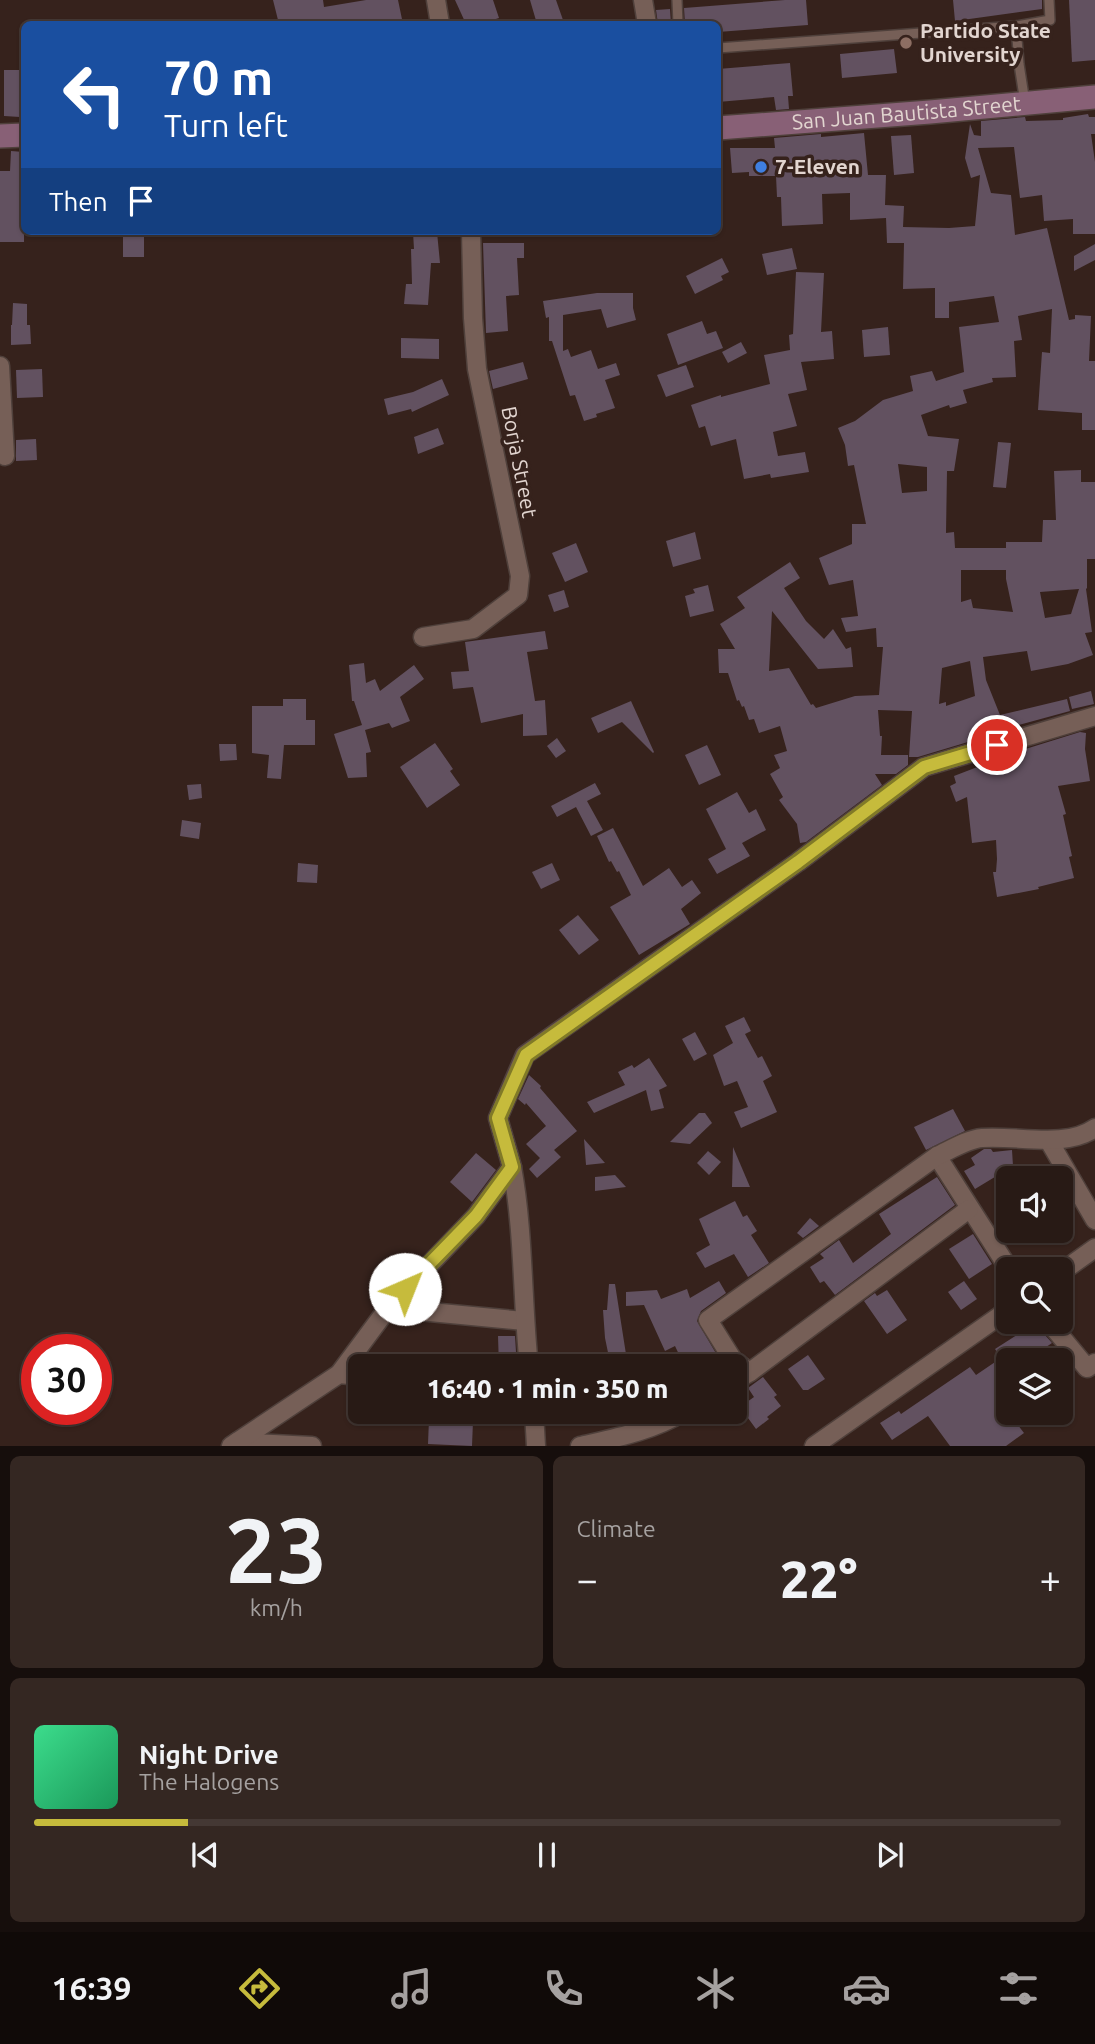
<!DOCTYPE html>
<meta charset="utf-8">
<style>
:root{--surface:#281a15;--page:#342722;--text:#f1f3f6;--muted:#a5a1a0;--line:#443834;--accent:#c6bb3c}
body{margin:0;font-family:Ubuntu,sans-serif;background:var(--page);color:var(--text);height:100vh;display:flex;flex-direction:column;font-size:26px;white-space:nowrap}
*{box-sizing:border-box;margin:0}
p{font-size:23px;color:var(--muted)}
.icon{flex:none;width:38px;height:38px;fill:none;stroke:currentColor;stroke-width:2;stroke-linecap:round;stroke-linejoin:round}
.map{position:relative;height:1446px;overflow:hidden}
.side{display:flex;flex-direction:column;gap:10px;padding:10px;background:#160e0c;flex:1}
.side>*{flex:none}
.guide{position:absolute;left:21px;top:21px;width:700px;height:214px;border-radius:10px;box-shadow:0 2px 5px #0004,0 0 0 2px var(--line);background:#1a4fa0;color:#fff;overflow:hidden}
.tools{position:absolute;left:996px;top:1166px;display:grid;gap:14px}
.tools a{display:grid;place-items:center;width:77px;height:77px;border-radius:10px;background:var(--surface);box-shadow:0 2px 5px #0004,0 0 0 2px var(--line);font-size:35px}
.speed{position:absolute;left:21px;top:1334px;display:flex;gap:14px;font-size:35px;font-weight:700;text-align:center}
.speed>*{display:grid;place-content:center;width:91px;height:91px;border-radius:50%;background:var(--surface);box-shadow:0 2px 5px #0004,0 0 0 2px var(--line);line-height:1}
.speed .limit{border:10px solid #d22;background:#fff;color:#111}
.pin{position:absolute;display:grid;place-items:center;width:60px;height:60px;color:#fff;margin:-30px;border:4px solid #fff;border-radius:50%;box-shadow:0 2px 7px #0007}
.me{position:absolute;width:77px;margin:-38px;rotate:44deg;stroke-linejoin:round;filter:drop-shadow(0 0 5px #0008)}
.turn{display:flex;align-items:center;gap:24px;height:147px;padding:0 28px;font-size:32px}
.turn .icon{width:91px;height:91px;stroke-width:2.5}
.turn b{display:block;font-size:49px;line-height:60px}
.then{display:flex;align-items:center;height:66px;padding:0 28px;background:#0003;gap:14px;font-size:26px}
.big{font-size:52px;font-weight:800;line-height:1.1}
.side .card{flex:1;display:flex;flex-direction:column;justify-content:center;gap:10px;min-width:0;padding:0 24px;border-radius:10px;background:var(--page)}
.side .dial{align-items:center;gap:0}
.dial b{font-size:91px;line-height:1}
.song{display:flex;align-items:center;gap:21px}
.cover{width:84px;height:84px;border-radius:10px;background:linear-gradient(135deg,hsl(150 70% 55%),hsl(150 70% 35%))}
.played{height:7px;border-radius:4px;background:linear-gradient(90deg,var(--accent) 15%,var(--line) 15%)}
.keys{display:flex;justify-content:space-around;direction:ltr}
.heat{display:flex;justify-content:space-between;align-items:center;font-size:38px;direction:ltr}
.side .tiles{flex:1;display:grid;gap:10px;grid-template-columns:1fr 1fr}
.card:last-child{grid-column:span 2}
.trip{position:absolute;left:348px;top:1354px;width:399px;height:70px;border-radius:10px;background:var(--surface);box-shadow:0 2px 5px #0004,0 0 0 2px var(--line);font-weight:800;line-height:70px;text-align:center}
.menu{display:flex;height:112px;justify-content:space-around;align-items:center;background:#100a08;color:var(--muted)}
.menu .icon{width:49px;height:49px}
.menu .active{color:var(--accent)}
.menu b{font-size:32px;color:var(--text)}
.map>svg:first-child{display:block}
.building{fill:#625160;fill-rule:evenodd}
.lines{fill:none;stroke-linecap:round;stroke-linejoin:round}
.service-casing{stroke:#4f403b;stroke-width:12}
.minor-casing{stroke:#4f403b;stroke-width:21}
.secondary-casing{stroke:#4f403b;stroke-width:26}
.service{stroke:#765f57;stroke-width:9}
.minor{stroke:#765f57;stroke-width:18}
.secondary{stroke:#886076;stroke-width:23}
.route-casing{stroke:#817a27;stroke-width:18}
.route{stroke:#c6bb3c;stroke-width:12}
.education-dot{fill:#8d6e63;stroke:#36221c;stroke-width:2.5}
.shop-dot{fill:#3f7fe0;stroke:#36221c;stroke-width:2.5}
.labels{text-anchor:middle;stroke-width:7;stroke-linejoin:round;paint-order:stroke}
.poi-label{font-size:21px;font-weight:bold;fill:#e2d5d0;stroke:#36221c;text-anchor:start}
.street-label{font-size:21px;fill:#e2d5d0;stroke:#36221c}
</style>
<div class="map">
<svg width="1095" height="1446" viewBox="0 0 1095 1446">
<rect width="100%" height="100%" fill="#36221c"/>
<!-- building -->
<g class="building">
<polygon points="273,0 323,0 324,7 366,0 398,0 403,24 372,24 371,20 350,24 279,24"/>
<polygon points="455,0 493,0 499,18 480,24 466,24"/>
<polygon points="530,0 556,0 563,20 550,24 537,24"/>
<polygon points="785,0 806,0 808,25 718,32 718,24 685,24 684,8"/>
<polygon points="953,0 1042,0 1042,9 955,21"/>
<polygon points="1069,0 1095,0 1095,60 1072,62"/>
<polygon points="670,9 671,24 658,24 656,10"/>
<polygon points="894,49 897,73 842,78 840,54"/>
<polygon points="790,63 793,96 788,96 789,109 776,110 774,97 718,102 718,69"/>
<polygon points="4,70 24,70 24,105 20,105 20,117 4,116"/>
<path d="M1088,114L1089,117H1095V134H1091L1095,162V234H1073V219L1044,221L1042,195L1020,198L1014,147L978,148L991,193L1011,195L1015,235L1047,228L1069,320L1075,319V315L1091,316L1089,361H1095V430H1082V413L1038,410L1042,352L1050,353L1052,309L1018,316L1022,340L1014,341L1016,377L992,378L993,382L963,390L967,403L950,408L949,405L921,415L928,436L959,439L954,471H947L946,533L954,532L955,548H1006V542H1042L1043,520H1056L1054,471L1081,470V482H1095V559H1087V588L1086,589L1092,632L1085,633L1093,655L1068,664L1031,671L1027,651L983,657L986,680L1000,715L1067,699L1070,711L1015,726H1021L918,757H909L912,711L878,710L880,736H882L881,755H908V765L896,774H875L882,785L806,842L800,843L797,824L779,800L783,797L770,774L780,768L774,755L787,751L780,726L759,733L754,719L749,720L744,706L742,707L739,700L737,701L728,673H719L718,649H735L720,624L745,608L737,597L790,562L800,578L784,588L806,621L824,639L833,629L846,649L851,647L853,667L818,669L772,611L769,671L789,668L811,705L813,704L816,708L855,696L879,695L883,647H877L876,628L846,632L841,618L858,616L853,580L829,585L819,558L852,544V524H866L854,465L848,466L845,445L838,428L855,421L883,400L913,391L910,376L932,371L936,381L964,372L959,327L999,322L994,296L949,302V318H935V288L903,289L904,243H887L886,218L850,220V193L822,194L823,224L782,226L781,197H777L776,176H749V172L732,173L730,148H775L774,138L821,134V137L864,133L868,175H886L885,205L904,206L903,227L949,228L975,226L980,175L971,178L965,158L970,124L974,135L981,136V121L1025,117L1026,121L1063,120V118ZM898,464L927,467V491L902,493ZM961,570H1006V579L1013,612L973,608L971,599L961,602ZM1079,589L1071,614L1045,618L1040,592ZM970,661L975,696L946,706V702L939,704L942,668Z"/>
<polygon points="911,135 914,173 894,175 891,136"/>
<polygon points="11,151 24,152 24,195 22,222 24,222 24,242 0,242 0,171 10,171"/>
<rect x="123" y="231" width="21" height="26"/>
<polygon points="413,232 437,232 440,263 431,263 428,305 404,304 406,284 412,284 411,249 414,249"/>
<polygon points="483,243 524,243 524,258 517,258 519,295 506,296 508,331 486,333"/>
<polygon points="1095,244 1095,260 1074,271 1074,256"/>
<polygon points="792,248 797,269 767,275 762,254"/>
<polygon points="722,258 729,272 721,276 723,280 695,294 686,276"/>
<polygon points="796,272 824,273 821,332 832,331 834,359 801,362 807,390 788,394 797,426 773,432 778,456 805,452 809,472 771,478 770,474 744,479 736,439 711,446 705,426 699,428 691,405 721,395 721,397 770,384 764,355 790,350 789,335 793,334"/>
<polygon points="597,293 633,293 633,308 636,320 607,328 601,309 563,315 563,351 568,349 571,357 591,350 598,369 616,363 620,375 605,380 615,408 596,414 597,417 584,421 575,395 570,396 552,341 549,341 549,317 546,318 543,301"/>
<polygon points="13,303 27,304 27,325 30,325 31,344 11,345 11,325 12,325"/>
<polygon points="702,321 707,334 716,331 723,348 678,365 667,334"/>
<polygon points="888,327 890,355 864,357 862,330"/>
<polygon points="401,338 439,339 439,359 401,358"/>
<polygon points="741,342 747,353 728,363 722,352"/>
<polygon points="523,362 528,379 493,389 489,371"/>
<polygon points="686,365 694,387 666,397 657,375"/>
<polygon points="42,369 43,397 17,398 16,370"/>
<polygon points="442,379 449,395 412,412 411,409 388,415 384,399 413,392"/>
<polygon points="438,428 444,444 418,454 414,437"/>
<polygon points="36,439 37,460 16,461 16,440"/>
<polygon points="998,442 1011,443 1006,488 993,487"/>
<polygon points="695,532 701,559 673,567 666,541"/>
<polygon points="576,543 588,572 565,582 552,553"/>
<polygon points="708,585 714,611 690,617 685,596 695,593 693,589"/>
<polygon points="564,590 569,607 554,612 548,595"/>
<polygon points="545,631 548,649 527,652 535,701 545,700 547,735 523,736 523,714 481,723 473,687 453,689 451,672 469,671 465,642"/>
<polygon points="364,663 366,683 375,679 380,691 414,665 424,679 400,697 410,721 392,728 389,723 365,730 371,752 366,753 367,777 348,778 334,734 362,725 354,701 352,701 349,665"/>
<polygon points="1091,691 1094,704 1072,709 1069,697"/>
<polygon points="283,699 306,699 306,720 315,720 315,745 284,745 281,779 267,778 269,755 252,753 252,706 283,706"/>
<polygon points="631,701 654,752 653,753 622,722 598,733 591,718"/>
<polygon points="1080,732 1086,733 1085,749 1090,781 1058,786 1066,814 1063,815 1072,856 1069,857 1074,878 1038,887 1039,889 997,897 993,872 996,872 997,859 996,840 972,843 967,797 956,802 950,786 956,783 954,776 1019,751"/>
<polygon points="557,738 566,751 556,758 547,746"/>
<polygon points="435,743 453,769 450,771 460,785 427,808 400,767"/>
<polygon points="219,744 236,744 237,760 220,761"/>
<polygon points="707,745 721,775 699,785 685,755"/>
<polygon points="595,783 601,794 587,801 603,830 591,836 576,807 557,817 551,806"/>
<polygon points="201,784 202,798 189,800 187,785"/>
<polygon points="737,792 749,813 756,809 766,830 742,843 750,856 717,874 708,859 726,849 706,809"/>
<polygon points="182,820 201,823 199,839 180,836"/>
<polygon points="613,828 643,886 669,868 682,887 692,880 701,893 681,909 690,924 639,955 610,907 631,895 619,871 617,872 611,861 609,862 597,836"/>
<polygon points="298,863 318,865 317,883 297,882"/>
<polygon points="552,863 560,880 541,889 532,872"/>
<polygon points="578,915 599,940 579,955 559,930"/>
<polygon points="744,1017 751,1031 745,1034 758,1058 762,1056 772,1076 763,1081 777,1112 741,1128 734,1112 748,1107 737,1081 724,1086 713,1055 733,1043 725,1026"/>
<polygon points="695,1032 707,1054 694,1061 682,1039"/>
<polygon points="649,1058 667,1086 659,1090 664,1108 651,1111 646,1090 594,1113 587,1102 625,1085 618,1072 632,1065 634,1068"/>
<polygon points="529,1075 541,1086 540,1088 577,1131 554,1150 561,1157 537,1178 529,1169 540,1158 526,1144 546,1126 526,1103 525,1105 518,1099"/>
<polygon points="953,1109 965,1131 926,1150 914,1127"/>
<polygon points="699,1113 705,1113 712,1123 690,1144 670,1142"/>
<polygon points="584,1139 605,1163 586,1165"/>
<polygon points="733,1147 750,1187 732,1187"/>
<polygon points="984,1149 991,1149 993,1152 1012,1150 1013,1166 975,1189 964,1171 975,1165 971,1158"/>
<polygon points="708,1151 721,1162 709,1175 697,1163"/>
<polygon points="476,1153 496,1170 472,1202 450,1182"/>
<polygon points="615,1175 626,1187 595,1191 595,1177"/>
<polygon points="937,1177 955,1205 835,1295 824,1281 820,1283 810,1267 824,1258 820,1254 839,1240 853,1263 891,1234 879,1214"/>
<polygon points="735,1201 743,1217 747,1215 757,1231 751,1235 769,1263 748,1277 734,1254 705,1268 696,1253 710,1245 699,1219"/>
<polygon points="810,1218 819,1226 803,1238 797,1233"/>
<polygon points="973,1234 992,1264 969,1279 949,1249"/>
<polygon points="719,1281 726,1293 701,1311 697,1321 724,1367 685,1367 675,1346 665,1351 644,1305 626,1306 626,1292 657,1290 661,1299 687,1289 690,1298"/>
<polygon points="964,1281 977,1299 961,1310 948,1292"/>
<polygon points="609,1284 615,1284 628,1367 611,1367 605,1338 603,1310 607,1310"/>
<polygon points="887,1290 907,1320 887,1334 864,1301 875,1293 877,1296"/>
<polygon points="1037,1322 1039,1328 1052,1343 1027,1360 1008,1360 1008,1412 1024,1433 1006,1446 950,1446 928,1416 892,1440 880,1423 899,1411 901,1414 970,1367 976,1375 1001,1358 995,1349"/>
<polygon points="498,1336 515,1336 517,1367 499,1367"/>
<polygon points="369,1352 421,1354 421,1356 429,1357 429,1367 366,1367 363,1365 363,1360"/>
<polygon points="808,1355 825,1379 808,1390 803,1390 788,1369"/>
<polygon points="763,1377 777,1395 774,1397 781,1406 767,1417 769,1419 756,1429 740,1407 754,1397 748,1388"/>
<polygon points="429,1419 473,1421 472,1446 428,1444"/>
</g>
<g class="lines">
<!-- service casing -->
<g class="service-casing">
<g id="service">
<polyline points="677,0 678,24"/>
<polyline points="1016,26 1050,20 1049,0"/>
<polyline points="718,48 1016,26 1019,64 1025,103"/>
</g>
</g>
<!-- minor casing -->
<g class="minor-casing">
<g id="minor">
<polyline points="436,0 440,24"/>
<polyline points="643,0 647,24"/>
<polyline points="0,366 5,456"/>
<polyline points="423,637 473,629 518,595 520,576 477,369 473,318 471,231"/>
<polyline points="1049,1141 1095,1220"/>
<polyline points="937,1156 1009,1269"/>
<polyline points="512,1167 498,1118 525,1055 798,862 924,767 1095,716"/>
<polyline points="1060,1273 1095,1248"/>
<polyline points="388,1308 524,1321"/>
<polyline points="1048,1321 1087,1368 1095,1363"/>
<path d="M750,1372L733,1360L708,1320L937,1156C950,1150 968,1139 982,1138C1017,1135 1065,1149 1095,1128"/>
<polyline points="339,1374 360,1376"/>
<polyline points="735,1381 750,1372 969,1209"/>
<polyline points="534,1412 536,1446"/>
<polyline points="237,1442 312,1446"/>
<path d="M231,1446L339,1374L388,1308L476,1216L512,1167C524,1232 522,1300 529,1367"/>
<path d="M580,1446C615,1438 652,1431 683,1412"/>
<polyline points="814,1446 1008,1310"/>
</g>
</g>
<!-- secondary casing -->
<g class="secondary-casing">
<g id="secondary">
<path id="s1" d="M718,128L930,112L1095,97"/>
<polyline points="0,136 24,135"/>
</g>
</g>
<!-- service -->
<use href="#service" class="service"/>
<!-- minor -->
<use href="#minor" class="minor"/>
<!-- secondary -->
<use href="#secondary" class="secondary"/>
</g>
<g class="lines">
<!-- route casing -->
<g class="route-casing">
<polyline id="route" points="405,1289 476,1216 512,1167 498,1118 526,1055 798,862 924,767 997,745"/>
</g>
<!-- route -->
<use href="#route" class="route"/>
</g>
<!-- markers -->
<circle class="education-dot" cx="906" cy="43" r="7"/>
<circle class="shop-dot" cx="761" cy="167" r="7"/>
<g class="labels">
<!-- poi labels -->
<g class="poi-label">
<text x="920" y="38">Partido State<tspan x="920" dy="24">University</tspan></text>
<text x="775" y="174">7-Eleven</text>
</g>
<!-- street labels -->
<g class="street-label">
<text dy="7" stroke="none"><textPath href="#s1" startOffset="189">San Juan Bautista Street</textPath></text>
<text transform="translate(519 462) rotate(79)" y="7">Borja Street</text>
</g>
</g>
</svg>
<div class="tools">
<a><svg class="icon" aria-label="sound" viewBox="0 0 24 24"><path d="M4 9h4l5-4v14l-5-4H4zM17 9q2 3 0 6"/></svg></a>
<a><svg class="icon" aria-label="search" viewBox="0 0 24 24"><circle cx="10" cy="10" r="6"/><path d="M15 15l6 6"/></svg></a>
<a><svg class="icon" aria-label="layers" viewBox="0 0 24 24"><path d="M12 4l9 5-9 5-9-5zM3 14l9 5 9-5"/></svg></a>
</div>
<div class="speed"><div class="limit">30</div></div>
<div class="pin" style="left:997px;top:745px;background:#d93025"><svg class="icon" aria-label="arrive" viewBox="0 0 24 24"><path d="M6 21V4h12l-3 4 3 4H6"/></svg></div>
<svg class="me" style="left:405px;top:1289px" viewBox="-20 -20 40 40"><circle r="19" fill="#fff"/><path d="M0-13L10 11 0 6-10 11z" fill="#c6bb3c"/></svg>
<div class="trip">16:40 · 1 min · 350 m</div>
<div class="guide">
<div class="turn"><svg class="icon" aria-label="left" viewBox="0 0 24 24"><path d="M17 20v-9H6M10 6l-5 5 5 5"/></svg><div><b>70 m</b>Turn left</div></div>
<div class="then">Then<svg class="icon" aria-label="arrive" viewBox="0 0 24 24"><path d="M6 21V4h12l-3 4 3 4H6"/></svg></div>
</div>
</div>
<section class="side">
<div class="tiles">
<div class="card dial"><b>23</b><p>km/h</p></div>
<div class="card"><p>Climate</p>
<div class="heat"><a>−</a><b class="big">22°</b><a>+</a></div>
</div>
<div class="card">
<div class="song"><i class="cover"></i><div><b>Night Drive</b><p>The Halogens</p></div></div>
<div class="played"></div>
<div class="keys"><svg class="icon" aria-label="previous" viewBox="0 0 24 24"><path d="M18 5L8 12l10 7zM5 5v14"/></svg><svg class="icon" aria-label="pause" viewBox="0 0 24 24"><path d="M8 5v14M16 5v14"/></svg><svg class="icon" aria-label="next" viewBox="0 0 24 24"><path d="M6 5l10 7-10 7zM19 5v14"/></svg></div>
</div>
</div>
</section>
<nav class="menu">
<b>16:39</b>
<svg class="icon active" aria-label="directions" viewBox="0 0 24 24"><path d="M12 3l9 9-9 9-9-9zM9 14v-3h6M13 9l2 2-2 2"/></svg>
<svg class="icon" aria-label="music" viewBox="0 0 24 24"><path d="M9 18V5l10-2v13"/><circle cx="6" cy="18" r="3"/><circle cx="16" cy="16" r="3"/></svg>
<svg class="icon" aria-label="phone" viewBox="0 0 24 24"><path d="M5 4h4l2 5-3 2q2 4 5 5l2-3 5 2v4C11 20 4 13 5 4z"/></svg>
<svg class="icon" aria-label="climate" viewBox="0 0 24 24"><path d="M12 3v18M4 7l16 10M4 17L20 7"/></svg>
<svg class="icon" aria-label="car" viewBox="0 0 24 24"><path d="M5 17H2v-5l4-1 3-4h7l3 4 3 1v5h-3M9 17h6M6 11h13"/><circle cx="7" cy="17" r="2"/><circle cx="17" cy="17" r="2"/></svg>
<svg class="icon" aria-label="filters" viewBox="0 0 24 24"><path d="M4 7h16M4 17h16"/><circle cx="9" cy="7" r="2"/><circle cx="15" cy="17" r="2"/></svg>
</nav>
